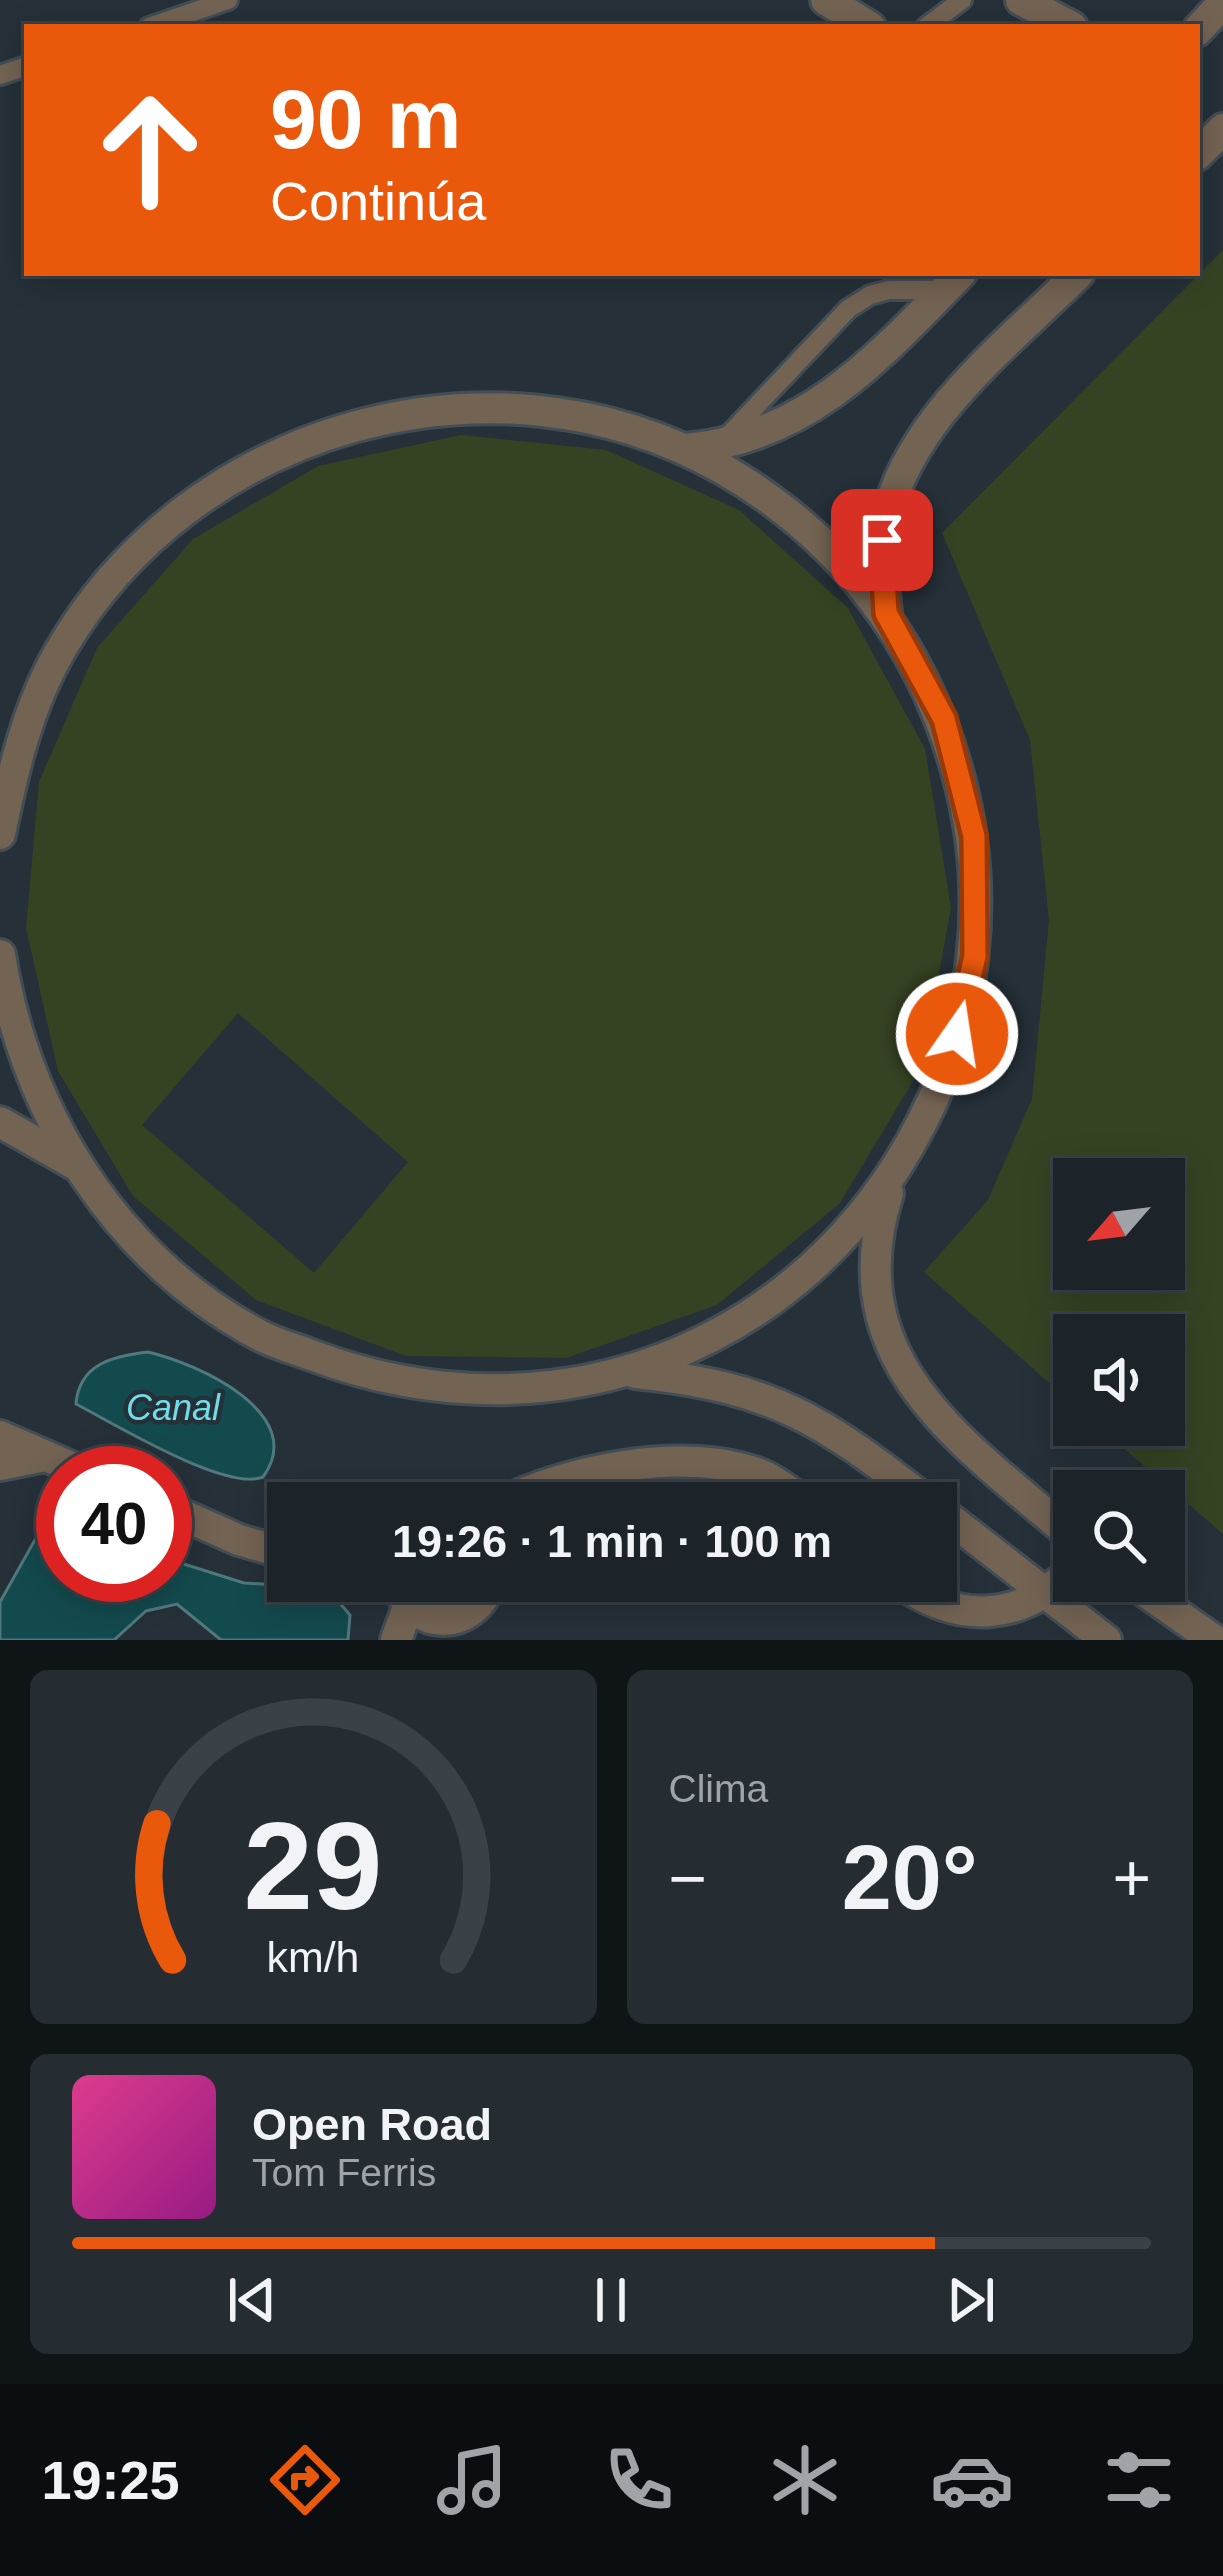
<!DOCTYPE html>
<html lang="es">
<meta charset="utf-8">
<style>
:root{--surface:#1c242a;--page:#252c32;--text:#f1f3f6;--muted:#a0a4a8;--line:#3a4147;--accent:#ea580c}
body{margin:0;font-family:Arial,sans-serif;background:var(--page);color:var(--text);height:100vh;display:flex;flex-direction:column;font-size:45px;white-space:nowrap}
*{box-sizing:border-box;margin:0}
p{font-size:39px;color:var(--muted)}
.icon{flex:none;width:66px;height:66px;fill:none;stroke:currentColor;stroke-width:2;stroke-linecap:round;stroke-linejoin:round}
.map{position:relative;height:1640px;overflow:hidden}
.drawer{display:flex;flex-direction:column;gap:30px;padding:30px;background:#0f1417;flex:1}
.drawer>*{flex:none}
.hud{position:absolute;left:24px;top:24px;width:1176px;height:252px;border-radius:0px;box-shadow:0 6px 30px #0003,0 0 0 3px var(--line);background:#ea580c;color:#fff;overflow:hidden}
.needle{width:78px;rotate:242deg}
.controls{position:absolute;left:1053px;top:1158px;display:grid;gap:24px}
.controls a{display:grid;place-items:center;width:132px;height:132px;border-radius:0px;background:var(--surface);box-shadow:0 6px 30px #0003,0 0 0 3px var(--line);font-size:60px}
.speed{position:absolute;left:36px;top:1446px;display:flex;gap:24px;font-size:60px;font-weight:700;text-align:center}
.speed>*{display:grid;place-content:center;width:156px;height:156px;border-radius:50%;background:var(--surface);box-shadow:0 6px 30px #0003,0 0 0 3px var(--line);line-height:1}
.speed .limit{border:18px solid #d22;background:#fff;color:#111}
.pin{position:absolute;display:grid;place-items:center;width:102px;height:102px;color:#fff;margin:-51px;border-radius:24px;box-shadow:0 6px 18px #0006}
.me{position:absolute;width:132px;margin:-66px;rotate:13deg;stroke-linejoin:round;filter:drop-shadow(0 0 9px #0008)}
.turn{display:flex;align-items:center;gap:42px;height:252px;padding:0 48px;font-size:54px}
.turn .icon{width:156px;height:156px;stroke-width:2.5}
.turn b{display:block;font-size:84px;line-height:102px}
.big{font-size:90px;font-weight:600;line-height:1.1}
.drawer .widget{flex:1;display:flex;flex-direction:column;justify-content:center;gap:18px;min-width:0;padding:0 42px;border-radius:18px;background:var(--page)}
.drawer .dial{align-items:center;gap:0}
.dial svg{height:312px;overflow:visible;fill:none;stroke:var(--line);stroke-width:7;stroke-linecap:round;text-anchor:middle}
.dial text{fill:var(--text);stroke:none}
.song{display:flex;align-items:center;gap:36px}
.cover{width:144px;height:144px;border-radius:18px;background:linear-gradient(135deg,hsl(330 70% 55%),hsl(310 70% 35%))}
.played{height:12px;border-radius:6px;background:linear-gradient(90deg,var(--accent) 80%,var(--line) 80%)}
.keys{display:flex;justify-content:space-around;direction:ltr}
.heat{display:flex;justify-content:space-between;align-items:center;font-size:66px;direction:ltr}
.drawer .tiles{flex:1;display:grid;gap:30px;grid-template-columns:1fr 1fr}
.widget:last-child{grid-column:span 2}
.trip{position:absolute;left:267px;top:1482px;width:690px;height:120px;border-radius:0px;background:var(--surface);box-shadow:0 6px 30px #0003,0 0 0 3px var(--line);font-weight:600;line-height:120px;text-align:center}
.tabs{display:flex;height:192px;justify-content:space-around;align-items:center;background:#0b0e11;color:var(--muted)}
.tabs .icon{width:84px;height:84px}
.tabs .current{color:var(--accent)}
.tabs b{font-size:54px;color:var(--text)}
.map>svg:first-child{display:block}
.green{fill:#364323;fill-rule:evenodd}
.water{fill:#134a4e;stroke:#50787d;stroke-width:3}
.lines{fill:none;stroke-linecap:round;stroke-linejoin:round}
.service-casing{stroke:#434d55;stroke-width:24}
.minor-casing{stroke:#434d55;stroke-width:36}
.tertiary-casing{stroke:#434d55;stroke-width:36}
.service{stroke:#736353;stroke-width:18}
.minor{stroke:#736353;stroke-width:30}
.tertiary{stroke:#736353;stroke-width:30}
.route-casing{stroke:#983908;stroke-width:30}
.route{stroke:#ea580c;stroke-width:21}
.labels{text-anchor:middle;stroke-width:9;stroke-linejoin:round;paint-order:stroke}
.water-label{font-size:36px;font-style:italic;fill:#71dce5;stroke:#253038}
</style>
<div class="map">
<svg width="1223" height="1640" viewBox="0 0 1223 1640">
<rect width="100%" height="100%" fill="#253038"/>
<!-- green -->
<g class="green">
<path d="M1223,250V1534L1097,1425H1164V1335H1074V1405L924,1272L988,1200L1032,1099L1049,920L1030,740L942,533ZM1074,1179H1164V1269H1074Z"/>
<path d="M461,435L606,450L739,510L848,608L925,749L951,908L922,1066L840,1203L717,1305L566,1358L406,1356L256,1300L133,1196L58,1071L26,928L39,782L97,648L193,539L318,466ZM238,1013L408,1162L314,1273L142,1125Z"/>
</g>
<!-- water -->
<g class="water">
<path d="M148,1352C199,1364 309,1414 263,1477C226,1492 113,1423 76,1404C79,1364 113,1356 148,1352Z"/>
<polygon points="63,1508 63,1575 165,1575 165,1558 244,1583 327,1588 350,1615 348,1640 221,1640 177,1604 146,1611 114,1640 0,1640 0,1602 45,1522"/>
</g>
<g class="lines">
<!-- service casing -->
<g class="service-casing">
<g id="service">
<polyline points="149,27 228,0"/>
<polyline points="926,27 962,0"/>
<polyline points="0,75 27,66"/>
<polyline points="727,437 848,309 870,295 889,290 944,290"/>
</g>
</g>
<!-- minor casing -->
<g class="minor-casing">
<g id="minor">
<polyline points="826,0 870,27"/>
<polyline points="1021,0 1072,27"/>
<polyline points="0,1122 74,1164"/>
<polyline points="0,1436 85,1473"/>
<polyline points="0,1465 45,1456"/>
<path d="M501,1503C573,1469 680,1447 757,1473C774,1479 791,1493 805,1503"/>
<polyline points="165,1507 239,1540 288,1554"/>
<path d="M396,1581C412,1633 475,1633 491,1581"/>
<path d="M898,1581C959,1625 1021,1622 1074,1568"/>
<polyline points="396,1640 408,1607"/>
</g>
</g>
<!-- tertiary casing -->
<g class="tertiary-casing">
<g id="tertiary">
<polyline points="1197,31 1223,3"/>
<polyline points="1197,155 1223,129"/>
<path d="M687,449C808,438 881,355 961,273"/>
<path d="M886,613C884,589 880,562 883,538C897,427 1005,347 1079,273"/>
<path d="M0,834C13,771 27,708 60,651C191,425 493,340 721,468C841,536 924,645 959,778C990,895 977,1017 921,1124C804,1351 552,1445 314,1356C296,1349 276,1344 259,1335C115,1258 25,1113 0,955"/>
<path d="M888,1193C835,1362 962,1441 1074,1538"/>
<path d="M635,1373C774,1387 821,1419 929,1503"/>
<polyline points="936,1508 1106,1640"/>
<polyline points="1130,1581 1214,1640"/>
</g>
</g>
<!-- service -->
<use href="#service" class="service"/>
<!-- minor -->
<use href="#minor" class="minor"/>
<!-- tertiary -->
<use href="#tertiary" class="tertiary"/>
</g>
<g class="lines">
<!-- route casing -->
<g class="route-casing">
<polyline id="route" points="882,540 886,613 944,719 974,836 975,956 957,1034"/>
</g>
<!-- route -->
<use href="#route" class="route"/>
</g>
<g class="labels">
<!-- water labels -->
<g class="water-label">
<text x="173" y="1420">Canal</text>
</g>
</g>
</svg>
<div class="controls">
<a><svg class="needle" viewBox="-14 -14 28 28"><path d="M0-13l5 13h-10z" fill="#e53935"/><path d="M0 13l5-13h-10z" fill="#a0a4a8"/></svg></a>
<a><svg class="icon" aria-label="sound" viewBox="0 0 24 24"><path d="M4 9h4l5-4v14l-5-4H4zM17 9q2 3 0 6"/></svg></a>
<a><svg class="icon" aria-label="search" viewBox="0 0 24 24"><circle cx="10" cy="10" r="6"/><path d="M15 15l6 6"/></svg></a>
</div>
<div class="speed"><div class="limit">40</div></div>
<div class="pin" style="left:882px;top:540px;background:#d93025"><svg class="icon" aria-label="arrive" viewBox="0 0 24 24"><path d="M6 21V4h12l-3 4 3 4H6"/></svg></div>
<svg class="me" style="left:957px;top:1034px" viewBox="-20 -20 40 40"><circle r="17" fill="#ea580c" stroke="#fff" stroke-width="3"/><path d="M0-11L8 9 0 5-8 9z" fill="#fff"/></svg>
<div class="trip">19:26 · 1 min · 100 m</div>
<div class="hud">
<div class="turn"><svg class="icon" aria-label="ahead" viewBox="0 0 24 24"><path d="M12 20V5M6 11l6-6 6 6"/></svg><div><b>90 m</b>Continúa</div></div>
</div>
</div>
<section class="drawer">
<div class="tiles">
<div class="widget dial"><svg viewBox="0 0 100 80">
<path d="M14 69A42 42 0 1 1 86 69"/>
<path d="M14 69A42 42 0 0 1 10 34" stroke="#ea580c"/>
<text x="50" y="56" font-size="32" font-weight="700">29</text>
<text x="50" y="72" font-size="11">km/h</text>
</svg></div>
<div class="widget"><p>Clima</p>
<div class="heat"><a>−</a><b class="big">20°</b><a>+</a></div>
</div>
<div class="widget">
<div class="song"><i class="cover"></i><div><b>Open Road</b><p>Tom Ferris</p></div></div>
<div class="played"></div>
<div class="keys"><svg class="icon" aria-label="previous" viewBox="0 0 24 24"><path d="M18 5L8 12l10 7zM5 5v14"/></svg><svg class="icon" aria-label="pause" viewBox="0 0 24 24"><path d="M8 5v14M16 5v14"/></svg><svg class="icon" aria-label="next" viewBox="0 0 24 24"><path d="M6 5l10 7-10 7zM19 5v14"/></svg></div>
</div>
</div>
</section>
<nav class="tabs">
<b>19:25</b>
<svg class="icon current" aria-label="directions" viewBox="0 0 24 24"><path d="M12 3l9 9-9 9-9-9zM9 14v-3h6M13 9l2 2-2 2"/></svg>
<svg class="icon" aria-label="music" viewBox="0 0 24 24"><path d="M9 18V5l10-2v13"/><circle cx="6" cy="18" r="3"/><circle cx="16" cy="16" r="3"/></svg>
<svg class="icon" aria-label="phone" viewBox="0 0 24 24"><path d="M5 4h4l2 5-3 2q2 4 5 5l2-3 5 2v4C11 20 4 13 5 4z"/></svg>
<svg class="icon" aria-label="climate" viewBox="0 0 24 24"><path d="M12 3v18M4 7l16 10M4 17L20 7"/></svg>
<svg class="icon" aria-label="car" viewBox="0 0 24 24"><path d="M5 17H2v-5l4-1 3-4h7l3 4 3 1v5h-3M9 17h6M6 11h13"/><circle cx="7" cy="17" r="2"/><circle cx="17" cy="17" r="2"/></svg>
<svg class="icon" aria-label="filters" viewBox="0 0 24 24"><path d="M4 7h16M4 17h16"/><circle cx="9" cy="7" r="2"/><circle cx="15" cy="17" r="2"/></svg>
</nav>
